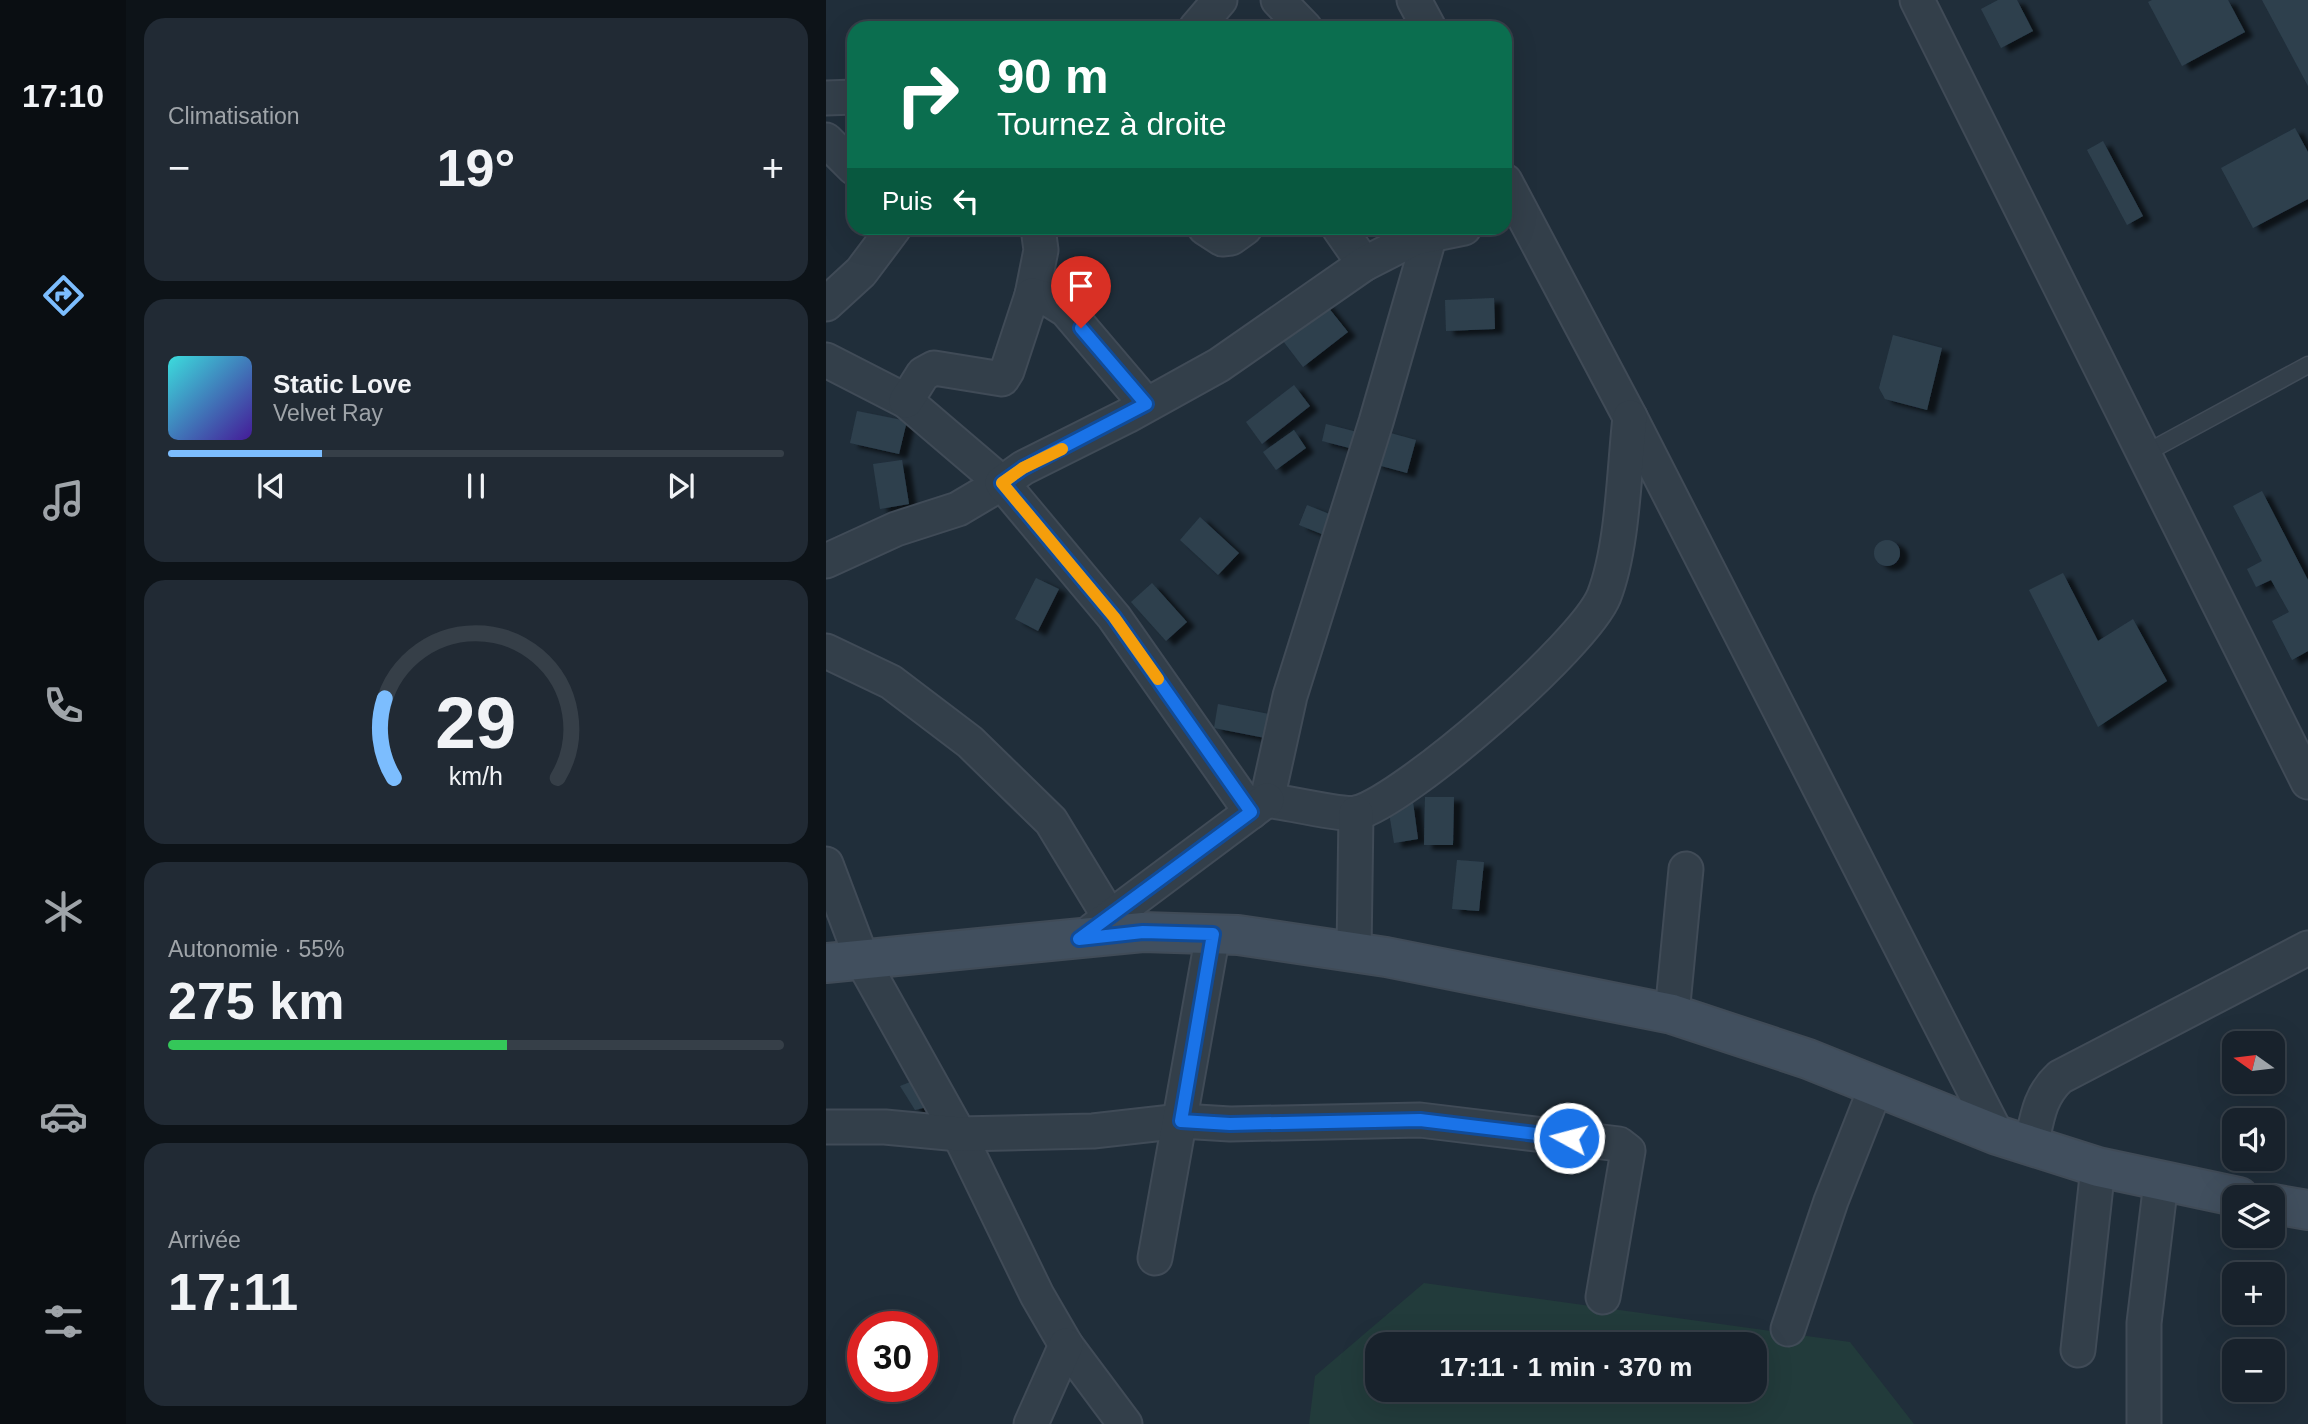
<!DOCTYPE html>
<html lang="fr">
<meta charset="utf-8">
<style>
:root{--surface:#18222c;--page:#212a34;--text:#f1f3f6;--muted:#9fa4a9;--line:#363f48;--accent:#7cbdfe}
body{margin:0;font-family:Arial,sans-serif;background:var(--page);color:var(--text);height:100vh;display:flex;flex-direction:column;font-size:26px;white-space:nowrap}
*{box-sizing:border-box;margin:0}
p{font-size:23px;color:var(--muted)}
.icon{flex:none;width:38px;height:38px;fill:none;stroke:currentColor;stroke-width:2;stroke-linecap:round;stroke-linejoin:round}
.map{position:relative;flex:1;overflow:hidden}
.drawer{display:flex;flex-direction:column;gap:18px;padding:18px;background:#0d1318;width:700px}
.drawer>*{flex:none}
.top-card{position:absolute;left:21px;top:21px;width:665px;height:214px;border-radius:21px;box-shadow:0 7px 28px #0002,0 0 0 2px var(--line);background:#0b6e4f;color:#fff;overflow:hidden}
.needle{width:46px;rotate:284deg}
.fabs{position:absolute;left:1396px;top:1031px;display:grid;gap:14px}
.fabs a{display:grid;place-items:center;width:63px;height:63px;border-radius:14px;background:var(--surface);box-shadow:0 7px 28px #0002,0 0 0 2px var(--line);font-size:35px}
.speed{position:absolute;left:21px;top:1311px;display:flex;gap:14px;font-size:35px;font-weight:700;text-align:center}
.speed>*{display:grid;place-content:center;width:91px;height:91px;border-radius:50%;background:var(--surface);box-shadow:0 7px 28px #0002,0 0 0 2px var(--line);line-height:1}
.speed .limit{border:10px solid #d22;background:#fff;color:#111}
.pin{position:absolute;display:grid;place-items:center;width:60px;height:60px;color:#fff;margin:-72px -30px;border-radius:50% 50% 50% 0;rotate:-45deg;box-shadow:0 0 7px #0007}
.pin .icon{rotate:45deg}
.me{position:absolute;width:77px;margin:-38px;rotate:277deg;stroke-linejoin:round;filter:drop-shadow(0 0 5px #0008)}
.turn{display:flex;align-items:center;gap:24px;height:147px;padding:0 35px;font-size:32px}
.turn .icon{width:91px;height:91px;stroke-width:2.5}
.turn b{display:block;font-size:49px;line-height:60px}
.then{display:flex;align-items:center;height:66px;padding:0 35px;background:#0003;gap:14px;font-size:26px}
.big{font-size:52px;font-weight:700;line-height:1.1}
.drawer .widget{flex:1;display:flex;flex-direction:column;justify-content:center;gap:10px;min-width:0;padding:0 24px;border-radius:21px;background:var(--page)}
.drawer .dial{align-items:center;gap:0}
.dial svg{height:182px;overflow:visible;fill:none;stroke:var(--line);stroke-width:7;stroke-linecap:round;text-anchor:middle}
.dial text{fill:var(--text);stroke:none}
.song{display:flex;align-items:center;gap:21px}
.cover{width:84px;height:84px;border-radius:10px;background:linear-gradient(135deg,hsl(180 70% 55%),hsl(260 70% 35%))}
.played{height:7px;border-radius:4px;background:linear-gradient(90deg,var(--accent) 25%,var(--line) 25%)}
.keys{display:flex;justify-content:space-around;direction:ltr}
.heat{display:flex;justify-content:space-between;align-items:center;font-size:38px;direction:ltr}
.charge{height:10px;border-radius:5px;background:linear-gradient(90deg,#34c759 55%,var(--line) 0)}
.trip{position:absolute;left:539px;top:1332px;width:402px;height:70px;border-radius:21px;background:var(--surface);box-shadow:0 7px 28px #0002,0 0 0 2px var(--line);font-weight:700;line-height:70px;text-align:center}
main{display:flex;flex:1;min-height:0}
.tab-bar{display:flex;flex-direction:column;width:126px;justify-content:space-around;align-items:center;background:#0a0e12;color:var(--muted)}
.tab-bar .icon{width:49px;height:49px}
.tab-bar .active{color:var(--accent)}
.tab-bar b{font-size:32px;color:var(--text)}
.map>svg:first-child{display:block}
.green{fill:#223b3b;fill-rule:evenodd}
.building{fill:#2e404e;filter:url(#shadow)}
.lines{fill:none;stroke-linecap:round;stroke-linejoin:round}
.lane-casing{stroke:#404b57;stroke-width:19}
.street-casing{stroke:#404b57;stroke-width:37}
.secondary-casing{stroke:#404b57;stroke-width:42}
.lane{stroke:#333f4a;stroke-width:16}
.street{stroke:#333f4a;stroke-width:33}
.secondary{stroke:#414f5e;stroke-width:38}
.route-casing{stroke:#114b97;stroke-width:18}
.route{stroke:#1a73e8;stroke-width:12}
.slow{stroke:#f59e0b;stroke-width:12}
</style>
<main>
<nav class="tab-bar">
<b>17:10</b>
<svg class="icon active" aria-label="directions" viewBox="0 0 24 24"><path d="M12 3l9 9-9 9-9-9zM9 14v-3h6M13 9l2 2-2 2"/></svg>
<svg class="icon" aria-label="music" viewBox="0 0 24 24"><path d="M9 18V5l10-2v13"/><circle cx="6" cy="18" r="3"/><circle cx="16" cy="16" r="3"/></svg>
<svg class="icon" aria-label="phone" viewBox="0 0 24 24"><path d="M5 4h4l2 5-3 2q2 4 5 5l2-3 5 2v4C11 20 4 13 5 4z"/></svg>
<svg class="icon" aria-label="climate" viewBox="0 0 24 24"><path d="M12 3v18M4 7l16 10M4 17L20 7"/></svg>
<svg class="icon" aria-label="car" viewBox="0 0 24 24"><path d="M5 17H2v-5l4-1 3-4h7l3 4 3 1v5h-3M9 17h6M6 11h13"/><circle cx="7" cy="17" r="2"/><circle cx="17" cy="17" r="2"/></svg>
<svg class="icon" aria-label="filters" viewBox="0 0 24 24"><path d="M4 7h16M4 17h16"/><circle cx="9" cy="7" r="2"/><circle cx="15" cy="17" r="2"/></svg>
</nav>
<section class="drawer">
<div class="widget"><p>Climatisation</p>
<div class="heat"><a>−</a><b class="big">19°</b><a>+</a></div>
</div>
<div class="widget">
<div class="song"><i class="cover"></i><div><b>Static Love</b><p>Velvet Ray</p></div></div>
<div class="played"></div>
<div class="keys"><svg class="icon" aria-label="previous" viewBox="0 0 24 24"><path d="M18 5L8 12l10 7zM5 5v14"/></svg><svg class="icon" aria-label="pause" viewBox="0 0 24 24"><path d="M8 5v14M16 5v14"/></svg><svg class="icon" aria-label="next" viewBox="0 0 24 24"><path d="M6 5l10 7-10 7zM19 5v14"/></svg></div>
</div>
<div class="widget dial"><svg viewBox="0 0 100 80">
<path d="M14 69A42 42 0 1 1 86 69"/>
<path d="M14 69A42 42 0 0 1 10 34" stroke="#7cbdfe"/>
<text x="50" y="56" font-size="32" font-weight="700">29</text>
<text x="50" y="72" font-size="11">km/h</text>
</svg></div>
<div class="widget"><p>Autonomie · 55%</p><b class="big">275 km</b><div class="charge"></div></div>
<div class="widget"><p>Arrivée</p><b class="big">17:11</b></div>
</section>
<div class="map">
<svg width="1482" height="1424" viewBox="0 0 1482 1424">
<defs>
<filter id="shadow"><feDropShadow dx="8" dy="4.5" stdDeviation="2" flood-color="#0009"/></filter>
</defs>
<rect width="100%" height="100%" fill="#202e3a"/>
<!-- green -->
<path class="green" d="M598,1283L1024,1342L1088,1424H483L489,1376ZM551,1344H929V1390H551Z"/>
<!-- building -->
<g class="building">
<polygon points="1172,0 1191,0 1207,31 1175,48 1155,9"/>
<polygon points="1326,0 1402,0 1419,32 1356,66 1322,2"/>
<polygon points="1436,0 1482,0 1482,86"/>
<polygon points="1469,128 1482,152 1482,199 1427,228 1395,168"/>
<polygon points="1277,141 1317,216 1301,225 1261,150"/>
<polygon points="668,298 669,329 620,331 619,300"/>
<polygon points="498,302 522,332 477,367 454,337"/>
<polygon points="1067,335 1116,348 1101,410 1059,399 1053,388"/>
<polygon points="468,385 484,406 436,444 420,422"/>
<polygon points="31,411 81,421 73,454 24,443"/>
<polygon points="500,424 535,433 531,450 496,441"/>
<polygon points="468,430 480,448 450,470 437,452"/>
<polygon points="557,431 590,440 581,473 548,464"/>
<polygon points="76,460 83,504 54,509 47,464"/>
<polygon points="1436,491 1482,580 1482,651 1466,660 1446,621 1463,612 1445,580 1430,587 1421,569 1436,561 1407,506"/>
<polygon points="481,505 511,517 503,537 473,525"/>
<polygon points="374,517 413,553 392,575 354,540"/>
<circle cx="1061" cy="553" r="13"/>
<polygon points="1237,573 1272,641 1307,619 1341,681 1272,727 1203,590"/>
<polygon points="210,578 233,589 212,631 189,619"/>
<polygon points="326,583 361,622 340,641 305,602"/>
<polygon points="392,704 443,714 439,738 388,728"/>
<polygon points="599,797 628,797 627,845 598,845"/>
<polygon points="587,802 592,839 568,843 562,806"/>
<polygon points="631,860 658,862 653,911 626,909"/>
<polygon points="89,1080 105,1106 89,1110 74,1086"/>
</g>
<g class="lines">
<!-- lane casing -->
<g class="lane-casing">
<polyline id="lane" points="1318,454 1482,365"/>
</g>
<!-- street casing -->
<g class="street-casing">
<g id="street">
<polyline points="452,0 479,28"/>
<polyline points="588,0 603,28"/>
<polyline points="1091,0 1482,782"/>
<polyline points="370,28 394,0"/>
<polyline points="0,98 28,97"/>
<polyline points="0,140 28,168"/>
<polyline points="679,181 804,417 1171,1135"/>
<polyline points="379,228 396,239 405,238 419,228"/>
<polyline points="513,228 538,264"/>
<path d="M604,235L550,422L464,696L441,800C458,802 518,816 531,813C581,799 758,645 778,596C797,547 798,471 804,417"/>
<polyline points="206,295 215,250 212,228"/>
<polyline points="0,304 35,272 68,228"/>
<polyline points="0,360 80,401 176,483 132,509 70,529 0,561"/>
<polyline points="80,401 97,374 108,368 176,379 181,371 206,295 224,300 240,310 320,404"/>
<polyline points="0,651 65,682 144,742 225,821 284,918"/>
<polyline points="425,812 288,617 176,483 197,468 301,416 393,365 538,264 589,238 638,228"/>
<polyline points="0,864 37,962 133,1134 211,1295 240,1345 299,1424"/>
<polyline points="267,930 441,800"/>
<polyline points="528,952 530,813"/>
<polyline points="846,1014 860,869"/>
<polyline points="0,1127 59,1127 133,1134 267,1131 355,1121 404,1124 594,1120 793,1144 802,1151 777,1297"/>
<path d="M1205,1146C1211,1119 1213,1096 1234,1077L1482,948"/>
<polyline points="329,1258 387,934"/>
<polyline points="962,1329 1005,1201 1050,1087"/>
<polyline points="1252,1350 1272,1167"/>
<polyline points="205,1424 240,1345"/>
<polyline points="1318,1424 1318,1323 1335,1182"/>
</g>
</g>
<!-- secondary casing -->
<g class="secondary-casing">
<g id="secondary">
<polyline points="0,963 317,932 412,935 560,957 846,1014 982,1059 1171,1135 1272,1167 1413,1197"/>
<polyline points="1447,1204 1482,1210"/>
</g>
</g>
<!-- lane -->
<use href="#lane" class="lane"/>
<!-- street -->
<use href="#street" class="street"/>
<!-- secondary -->
<use href="#secondary" class="secondary"/>
</g>
<g class="lines">
<!-- route casing -->
<g class="route-casing">
<polyline id="route" points="255,328 320,404 197,468 176,483 288,617 425,812 253,939 317,932 387,934 355,1121 404,1124 594,1120 743,1138"/>
</g>
<!-- route -->
<use href="#route" class="route"/>
<!-- slow -->
<polyline class="slow" points="236,449 197,468 176,483 288,617 332,679"/>
</g>
</svg>
<div class="fabs">
<a><svg class="needle" viewBox="-14 -14 28 28"><path d="M0-13l5 13h-10z" fill="#e53935"/><path d="M0 13l5-13h-10z" fill="#9fa4a9"/></svg></a>
<a><svg class="icon" aria-label="sound" viewBox="0 0 24 24"><path d="M4 9h4l5-4v14l-5-4H4zM17 9q2 3 0 6"/></svg></a>
<a><svg class="icon" aria-label="layers" viewBox="0 0 24 24"><path d="M12 4l9 5-9 5-9-5zM3 14l9 5 9-5"/></svg></a>
<a>+</a>
<a>−</a>
</div>
<div class="speed"><div class="limit">30</div></div>
<div class="pin" style="left:255px;top:328px;background:#d93025"><svg class="icon" aria-label="arrive" viewBox="0 0 24 24"><path d="M6 21V4h12l-3 4 3 4H6"/></svg></div>
<svg class="me" style="left:743px;top:1138px" viewBox="-20 -20 40 40"><circle r="17" fill="#1a73e8" stroke="#fff" stroke-width="3"/><path d="M0-11L8 9 0 5-8 9z" fill="#fff"/></svg>
<div class="trip">17:11 · 1 min · 370 m</div>
<div class="top-card">
<div class="turn"><svg class="icon" aria-label="right" viewBox="0 0 24 24"><path d="M7 20v-9h11M14 6l5 5-5 5"/></svg><div><b>90 m</b>Tournez à droite</div></div>
<div class="then">Puis<svg class="icon" aria-label="left" viewBox="0 0 24 24"><path d="M17 20v-9H6M10 6l-5 5 5 5"/></svg></div>
</div>
</div>
</main>
